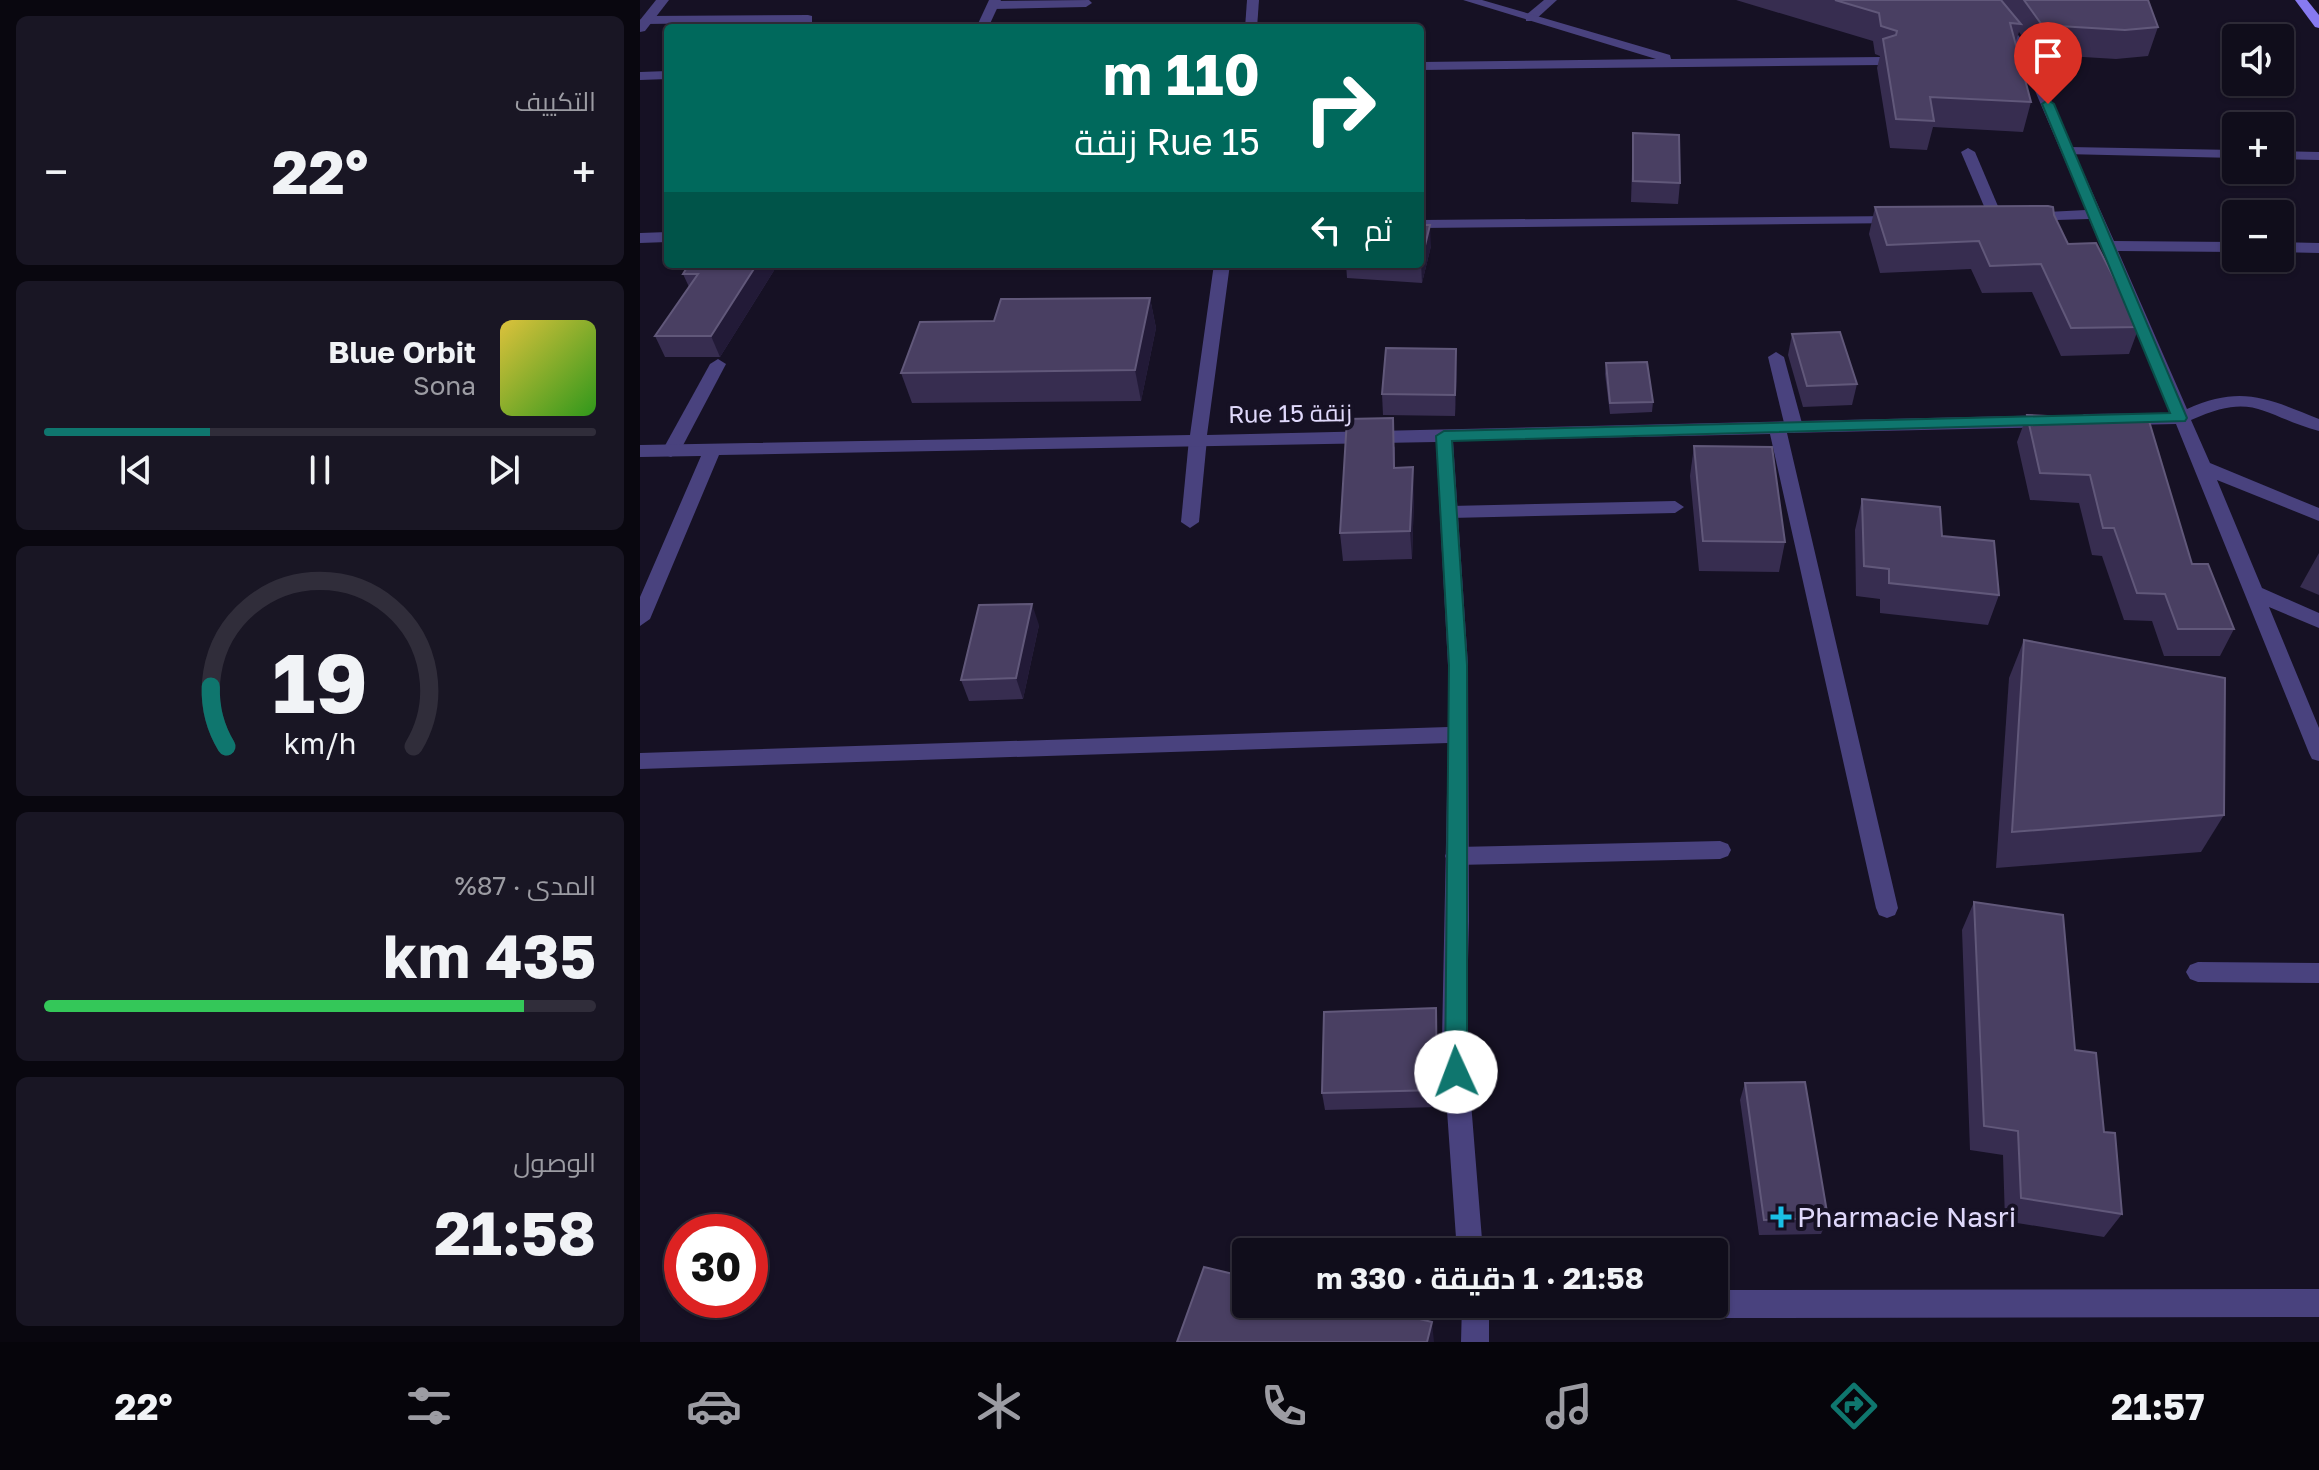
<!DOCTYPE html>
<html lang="ar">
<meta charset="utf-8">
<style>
:root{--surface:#100d1b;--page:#191624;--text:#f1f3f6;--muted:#9c9ca3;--line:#302d3a;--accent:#0f766e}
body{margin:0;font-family:"Golos Text",Cairo,sans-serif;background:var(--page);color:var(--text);direction:rtl;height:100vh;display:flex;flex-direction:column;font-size:30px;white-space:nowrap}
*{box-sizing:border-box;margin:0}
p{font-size:26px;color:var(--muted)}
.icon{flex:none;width:44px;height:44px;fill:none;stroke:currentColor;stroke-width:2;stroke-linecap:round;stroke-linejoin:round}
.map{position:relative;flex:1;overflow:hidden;direction:ltr}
.drawer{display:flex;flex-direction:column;gap:16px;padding:16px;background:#09070f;width:640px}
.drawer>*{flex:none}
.hud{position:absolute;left:24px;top:24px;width:760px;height:244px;border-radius:8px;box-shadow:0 2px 6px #0004,0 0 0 2px var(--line);direction:rtl;background:#00695c;color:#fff;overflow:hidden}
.buttons{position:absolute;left:1582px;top:24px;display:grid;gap:16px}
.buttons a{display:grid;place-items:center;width:72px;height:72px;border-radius:8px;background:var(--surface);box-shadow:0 2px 6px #0004,0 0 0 2px var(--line);font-size:40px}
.speed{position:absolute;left:24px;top:1214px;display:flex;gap:16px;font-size:40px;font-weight:700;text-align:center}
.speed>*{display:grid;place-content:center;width:104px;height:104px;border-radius:50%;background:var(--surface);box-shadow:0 2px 6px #0004,0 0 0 2px var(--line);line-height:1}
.speed .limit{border:12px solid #d22;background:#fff;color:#111}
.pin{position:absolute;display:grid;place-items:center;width:68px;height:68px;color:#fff;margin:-82px -34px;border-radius:50% 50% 50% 0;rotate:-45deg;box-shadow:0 0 8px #0007}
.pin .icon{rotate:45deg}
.me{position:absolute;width:88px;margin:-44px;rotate:358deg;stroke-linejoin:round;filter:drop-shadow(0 0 6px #0008)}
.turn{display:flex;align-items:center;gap:28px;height:168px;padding:0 32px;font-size:36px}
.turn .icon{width:104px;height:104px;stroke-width:2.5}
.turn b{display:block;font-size:56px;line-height:68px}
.then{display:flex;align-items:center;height:76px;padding:0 32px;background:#0003;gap:16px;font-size:30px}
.big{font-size:60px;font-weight:700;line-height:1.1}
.drawer .card{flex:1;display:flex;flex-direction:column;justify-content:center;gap:12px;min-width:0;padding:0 28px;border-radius:12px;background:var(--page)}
.drawer .dial{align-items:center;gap:0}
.dial svg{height:208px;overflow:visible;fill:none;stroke:var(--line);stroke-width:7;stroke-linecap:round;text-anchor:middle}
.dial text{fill:var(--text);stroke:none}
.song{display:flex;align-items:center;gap:24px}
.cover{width:96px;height:96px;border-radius:12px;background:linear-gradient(135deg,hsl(50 70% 55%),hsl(110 70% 35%))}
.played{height:8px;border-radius:4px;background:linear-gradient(90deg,var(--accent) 30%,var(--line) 30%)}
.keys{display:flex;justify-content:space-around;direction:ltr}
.heat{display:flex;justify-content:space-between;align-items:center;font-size:44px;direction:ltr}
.charge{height:12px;border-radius:6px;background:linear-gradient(90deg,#34c759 87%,var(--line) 0)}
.trip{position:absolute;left:592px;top:1238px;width:496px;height:80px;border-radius:8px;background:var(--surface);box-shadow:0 2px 6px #0004,0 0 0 2px var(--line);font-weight:700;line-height:80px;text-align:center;direction:rtl}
.tabs{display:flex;height:128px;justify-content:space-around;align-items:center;background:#06050b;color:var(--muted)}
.tabs .icon{width:56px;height:56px}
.tabs .current{color:var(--accent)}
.tabs b{font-size:36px;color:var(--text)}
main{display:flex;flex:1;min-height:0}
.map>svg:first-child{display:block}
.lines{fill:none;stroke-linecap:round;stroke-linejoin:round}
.pedestrian{fill:#49427e;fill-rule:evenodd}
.minor{fill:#49427e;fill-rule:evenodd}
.secondary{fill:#877af0;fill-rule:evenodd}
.wall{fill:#372d50}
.shaded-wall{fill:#221a37}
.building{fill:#493f62;stroke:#61587a;stroke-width:2}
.route{fill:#0f766e;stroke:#0a4d48;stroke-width:2}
.poi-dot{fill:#1ac0e6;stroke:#161124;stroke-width:3}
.labels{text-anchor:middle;stroke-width:8;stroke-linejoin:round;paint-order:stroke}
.street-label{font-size:24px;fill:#e0d9fb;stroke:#161124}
.near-poi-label{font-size:28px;fill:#e0d9fb;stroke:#161124;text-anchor:start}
</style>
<main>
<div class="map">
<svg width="1679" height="1342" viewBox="0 0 1679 1342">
<rect width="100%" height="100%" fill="#161124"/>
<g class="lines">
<!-- pedestrian -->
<g class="pedestrian">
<polygon points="449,0 452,3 446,7 353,9 347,5 353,1"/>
<polygon points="904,0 917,0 894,21 886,21 886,15"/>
<polygon points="168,15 172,16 172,22 6,24 0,20 6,16"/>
<polygon points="1429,147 1596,150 1596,158 1424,154 1424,148"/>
<polygon points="1328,148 1335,152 1363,218 1361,221 1351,221 1349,218 1321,152"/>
<polygon points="1640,151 1679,152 1679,160 1640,159"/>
<polygon points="1136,352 1144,357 1163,427 1154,433 1145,427 1128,357"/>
<polygon points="78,359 86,364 40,451 31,457 25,455 22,451 70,364"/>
<polygon points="558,433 567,439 559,522 550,528 541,522 549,439"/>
<polygon points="1035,501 1044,507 1035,513 810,518 801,512 810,506"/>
<polygon points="1080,841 1088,844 1091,850 1088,856 1080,859 816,865 808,863 805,856 808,849 816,847"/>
<polygon points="1558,962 1679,963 1679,983 1558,982 1550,979 1546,972 1550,965"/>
</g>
<!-- minor -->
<g class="minor">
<polygon points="16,0 29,0 5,31 0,32 0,20"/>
<polygon points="349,0 361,0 348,28 336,28"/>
<polygon points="607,0 619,0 617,28 605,28"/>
<polygon points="823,0 842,0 1030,55 1031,59 1241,57 1248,61 1241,65 780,70 780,62 1016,59"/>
<path d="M1318,0C1350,0 1370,23 1388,48L1474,241L1596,242V252L1478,251L1547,409C1601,385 1627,398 1679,419V431C1621,415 1615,391 1551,420L1570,463L1679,508V521L1577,480L1622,588L1679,613V628L1629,607L1679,728V761L1672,759L1669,753L1536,424L1444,426L1435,420L1444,414L1531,413L1449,219L1388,221L1381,217L1388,213L1446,210L1381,58L1356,26Z"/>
<polygon points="28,71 28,79 0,80 0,72"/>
<polygon points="1260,216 1265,217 1265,223 780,228 780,220"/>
<polygon points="28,232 28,242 0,243 0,233"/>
<polygon points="1640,242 1679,243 1679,253 1640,252"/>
<polygon points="574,264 590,264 567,435 1412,415 1421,421 1412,427 1147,433 1258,908 1255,915 1247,918 1239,915 1236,908 1130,434 813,441 828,665 829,921 826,1040 843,1252 817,1252 802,1040 808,743 0,769 0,753 808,727 808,665 796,442 79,455 10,619 0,626 0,597 61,456 0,457 0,445 550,435"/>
<polygon points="1679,1289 1679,1317 1074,1318 1064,1314 1060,1304 1074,1304 1074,1290"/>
<polygon points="822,1304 981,1304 977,1314 967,1318 849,1318 849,1342 821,1342"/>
</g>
<!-- secondary -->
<polygon class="secondary" points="1655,0 1667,0 1679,15 1679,28 1675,27"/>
</g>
<!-- wall -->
<g class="wall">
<polygon points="1096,0 1508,0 1518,27 1508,56 1476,59 1394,54 1379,32 1375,44 1391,102 1383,132 1293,127 1287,150 1250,148 1237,68 1240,56 1235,54 1233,41"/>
<polygon points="993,133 1040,183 1038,204 991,202"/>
<polygon points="1235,207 1414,215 1428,244 1499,327 1489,354 1421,356 1392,292 1342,293 1331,269 1240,273 1229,234"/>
<polygon points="780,225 791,246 782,283 707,278 706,264 780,264"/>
<polygon points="138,264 80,357 25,357 15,336 49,287 43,274"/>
<polygon points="510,298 516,328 501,401 272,403 261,373"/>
<polygon points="1152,334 1217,384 1212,405 1163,407 1148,355"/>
<polygon points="966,363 1013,402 1012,412 970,414 965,374"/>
<polygon points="817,370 815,416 743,415 742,394"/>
<polygon points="1387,415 1552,564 1594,629 1580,656 1524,656 1512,621 1484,620 1462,556 1452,555 1439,503 1390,500 1377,442"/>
<polygon points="755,446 755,468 774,495 772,559 703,561 700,533"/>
<polygon points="1054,446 1145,542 1139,572 1059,571 1050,476"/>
<polygon points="1222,499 1302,536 1359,595 1348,625 1240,613 1240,599 1216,596 1215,530"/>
<polygon points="1679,553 1679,595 1660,587"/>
<polygon points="399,625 383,699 329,701 321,680"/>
<polygon points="1384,640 1584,815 1561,852 1356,868 1369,678"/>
<polygon points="1334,902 1435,1050 1464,1132 1482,1214 1464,1237 1365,1221 1363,1155 1330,1150 1322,930"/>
<polygon points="796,1026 798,1107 685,1110 682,1093"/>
<polygon points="1105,1083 1188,1218 1181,1234 1119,1235 1100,1100"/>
</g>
<!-- shaded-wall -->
<g class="shaded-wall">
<polygon points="790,225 791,246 782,283 781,262"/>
<polygon points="117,264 138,264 80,357 71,336"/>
<polygon points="510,298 516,328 501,401 495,370"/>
<polygon points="816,349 817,370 815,416 815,395"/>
<polygon points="773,467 774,495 772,559 770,531"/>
<polygon points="392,604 399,625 383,699 376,678"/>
<polygon points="792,1322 794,1342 787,1342"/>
</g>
<!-- building -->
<g class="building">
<polygon points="1195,0 1361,0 1381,24 1370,23 1391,102 1290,97 1294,121 1256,119 1243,39 1256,35 1257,31 1241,26 1239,13"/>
<polygon points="1384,0 1508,0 1518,27 1485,30 1402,25"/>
<polygon points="993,133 1039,135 1040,183 993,181"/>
<polygon points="1408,206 1413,207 1414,215 1428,244 1456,243 1499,327 1431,328 1401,264 1350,266 1339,241 1247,245 1235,207"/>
<polygon points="780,225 790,225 781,262 780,262"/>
<polygon points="49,264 117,264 71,336 15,336 58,274 43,274"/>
<polygon points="510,298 495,370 261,373 280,322 354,321 361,299"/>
<polygon points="1200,332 1217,384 1167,386 1152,334"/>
<polygon points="746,348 816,349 815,395 742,394"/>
<polygon points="1007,362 1013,402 970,403 966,363"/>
<polygon points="1387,415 1509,421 1552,564 1568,564 1594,629 1538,629 1525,594 1497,593 1474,528 1463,528 1450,475 1400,473"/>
<polygon points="753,418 754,468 773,467 770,531 700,533 707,419"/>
<polygon points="1054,446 1132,447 1145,542 1063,541"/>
<polygon points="1222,499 1300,507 1302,536 1354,541 1359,595 1249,583 1249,569 1224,566"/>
<polygon points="392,604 376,678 321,680 339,605"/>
<polygon points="1384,640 1585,678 1584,815 1372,832"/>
<polygon points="1334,902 1423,915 1435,1050 1456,1053 1464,1132 1475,1133 1482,1214 1381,1198 1378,1131 1344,1126"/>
<polygon points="796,1008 797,1090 682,1093 684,1012"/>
<polygon points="1165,1082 1188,1218 1124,1220 1105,1083"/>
<polygon points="564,1267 606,1277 606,1304 718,1304 792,1322 787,1342 537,1342"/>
</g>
<!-- route -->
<polygon class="route" points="1408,100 1414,104 1547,418 1545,421 812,441 827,665 827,1072 824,1079 816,1082 808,1079 805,1072 809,665 796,436 804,431 1530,413 1402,104"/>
<!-- markers -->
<path class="poi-dot" d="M1137 1205h8v8h8v8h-8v8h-8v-8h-8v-8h8z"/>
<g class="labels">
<!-- street labels -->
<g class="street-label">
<text transform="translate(650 414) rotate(-1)" y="8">Rue 15 زنقة</text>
</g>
<!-- near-poi labels -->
<g class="near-poi-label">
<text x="1157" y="1227">Pharmacie Nasri</text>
</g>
</g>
</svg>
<div class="buttons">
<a><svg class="icon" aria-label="sound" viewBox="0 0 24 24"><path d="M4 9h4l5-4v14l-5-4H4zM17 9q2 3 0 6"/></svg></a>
<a>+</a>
<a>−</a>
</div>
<div class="speed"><div class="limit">30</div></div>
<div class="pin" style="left:1408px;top:104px;background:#d93025"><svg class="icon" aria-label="arrive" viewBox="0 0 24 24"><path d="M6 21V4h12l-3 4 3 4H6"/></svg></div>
<svg class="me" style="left:816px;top:1072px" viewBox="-20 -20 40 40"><circle r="19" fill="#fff"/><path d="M0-13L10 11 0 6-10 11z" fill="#0f766e"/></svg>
<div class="trip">21:58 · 1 دقيقة · 330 m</div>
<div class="hud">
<div class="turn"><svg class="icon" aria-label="right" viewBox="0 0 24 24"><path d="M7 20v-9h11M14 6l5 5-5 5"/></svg><div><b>110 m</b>Rue 15 زنقة</div></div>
<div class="then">ثم<svg class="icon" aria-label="left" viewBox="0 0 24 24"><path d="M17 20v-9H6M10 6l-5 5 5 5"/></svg></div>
</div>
</div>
<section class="drawer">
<div class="card"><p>التكييف</p>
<div class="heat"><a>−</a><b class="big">22°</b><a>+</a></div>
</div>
<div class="card">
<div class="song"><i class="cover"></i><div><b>Blue Orbit</b><p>Sona</p></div></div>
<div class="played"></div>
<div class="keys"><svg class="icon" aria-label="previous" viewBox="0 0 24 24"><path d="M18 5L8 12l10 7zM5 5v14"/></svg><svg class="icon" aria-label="pause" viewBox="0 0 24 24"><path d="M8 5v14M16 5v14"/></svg><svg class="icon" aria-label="next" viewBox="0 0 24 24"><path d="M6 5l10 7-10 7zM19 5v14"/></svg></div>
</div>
<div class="card dial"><svg viewBox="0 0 100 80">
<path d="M14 69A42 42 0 1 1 86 69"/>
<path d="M14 69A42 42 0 0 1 8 46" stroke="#0f766e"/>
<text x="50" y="56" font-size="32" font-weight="700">19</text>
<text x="50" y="72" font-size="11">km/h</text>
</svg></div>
<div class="card"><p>المدى · 87%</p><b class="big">435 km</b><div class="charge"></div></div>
<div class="card"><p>الوصول</p><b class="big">21:58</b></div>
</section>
</main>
<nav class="tabs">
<b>21:57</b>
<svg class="icon current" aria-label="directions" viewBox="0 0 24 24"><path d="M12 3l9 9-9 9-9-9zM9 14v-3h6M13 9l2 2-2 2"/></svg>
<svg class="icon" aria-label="music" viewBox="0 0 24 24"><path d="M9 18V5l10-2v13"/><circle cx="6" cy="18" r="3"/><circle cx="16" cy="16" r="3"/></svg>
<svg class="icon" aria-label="phone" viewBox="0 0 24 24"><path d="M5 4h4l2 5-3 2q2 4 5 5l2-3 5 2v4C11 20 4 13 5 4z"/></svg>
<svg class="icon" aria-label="climate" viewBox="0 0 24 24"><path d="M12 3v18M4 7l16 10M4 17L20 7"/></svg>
<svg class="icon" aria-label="car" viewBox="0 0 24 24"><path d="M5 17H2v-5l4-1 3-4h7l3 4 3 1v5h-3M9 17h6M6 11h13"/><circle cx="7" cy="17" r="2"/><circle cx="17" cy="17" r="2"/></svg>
<svg class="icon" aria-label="filters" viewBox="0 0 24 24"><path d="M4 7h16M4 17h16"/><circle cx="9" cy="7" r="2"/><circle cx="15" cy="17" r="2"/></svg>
<b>22°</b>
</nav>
